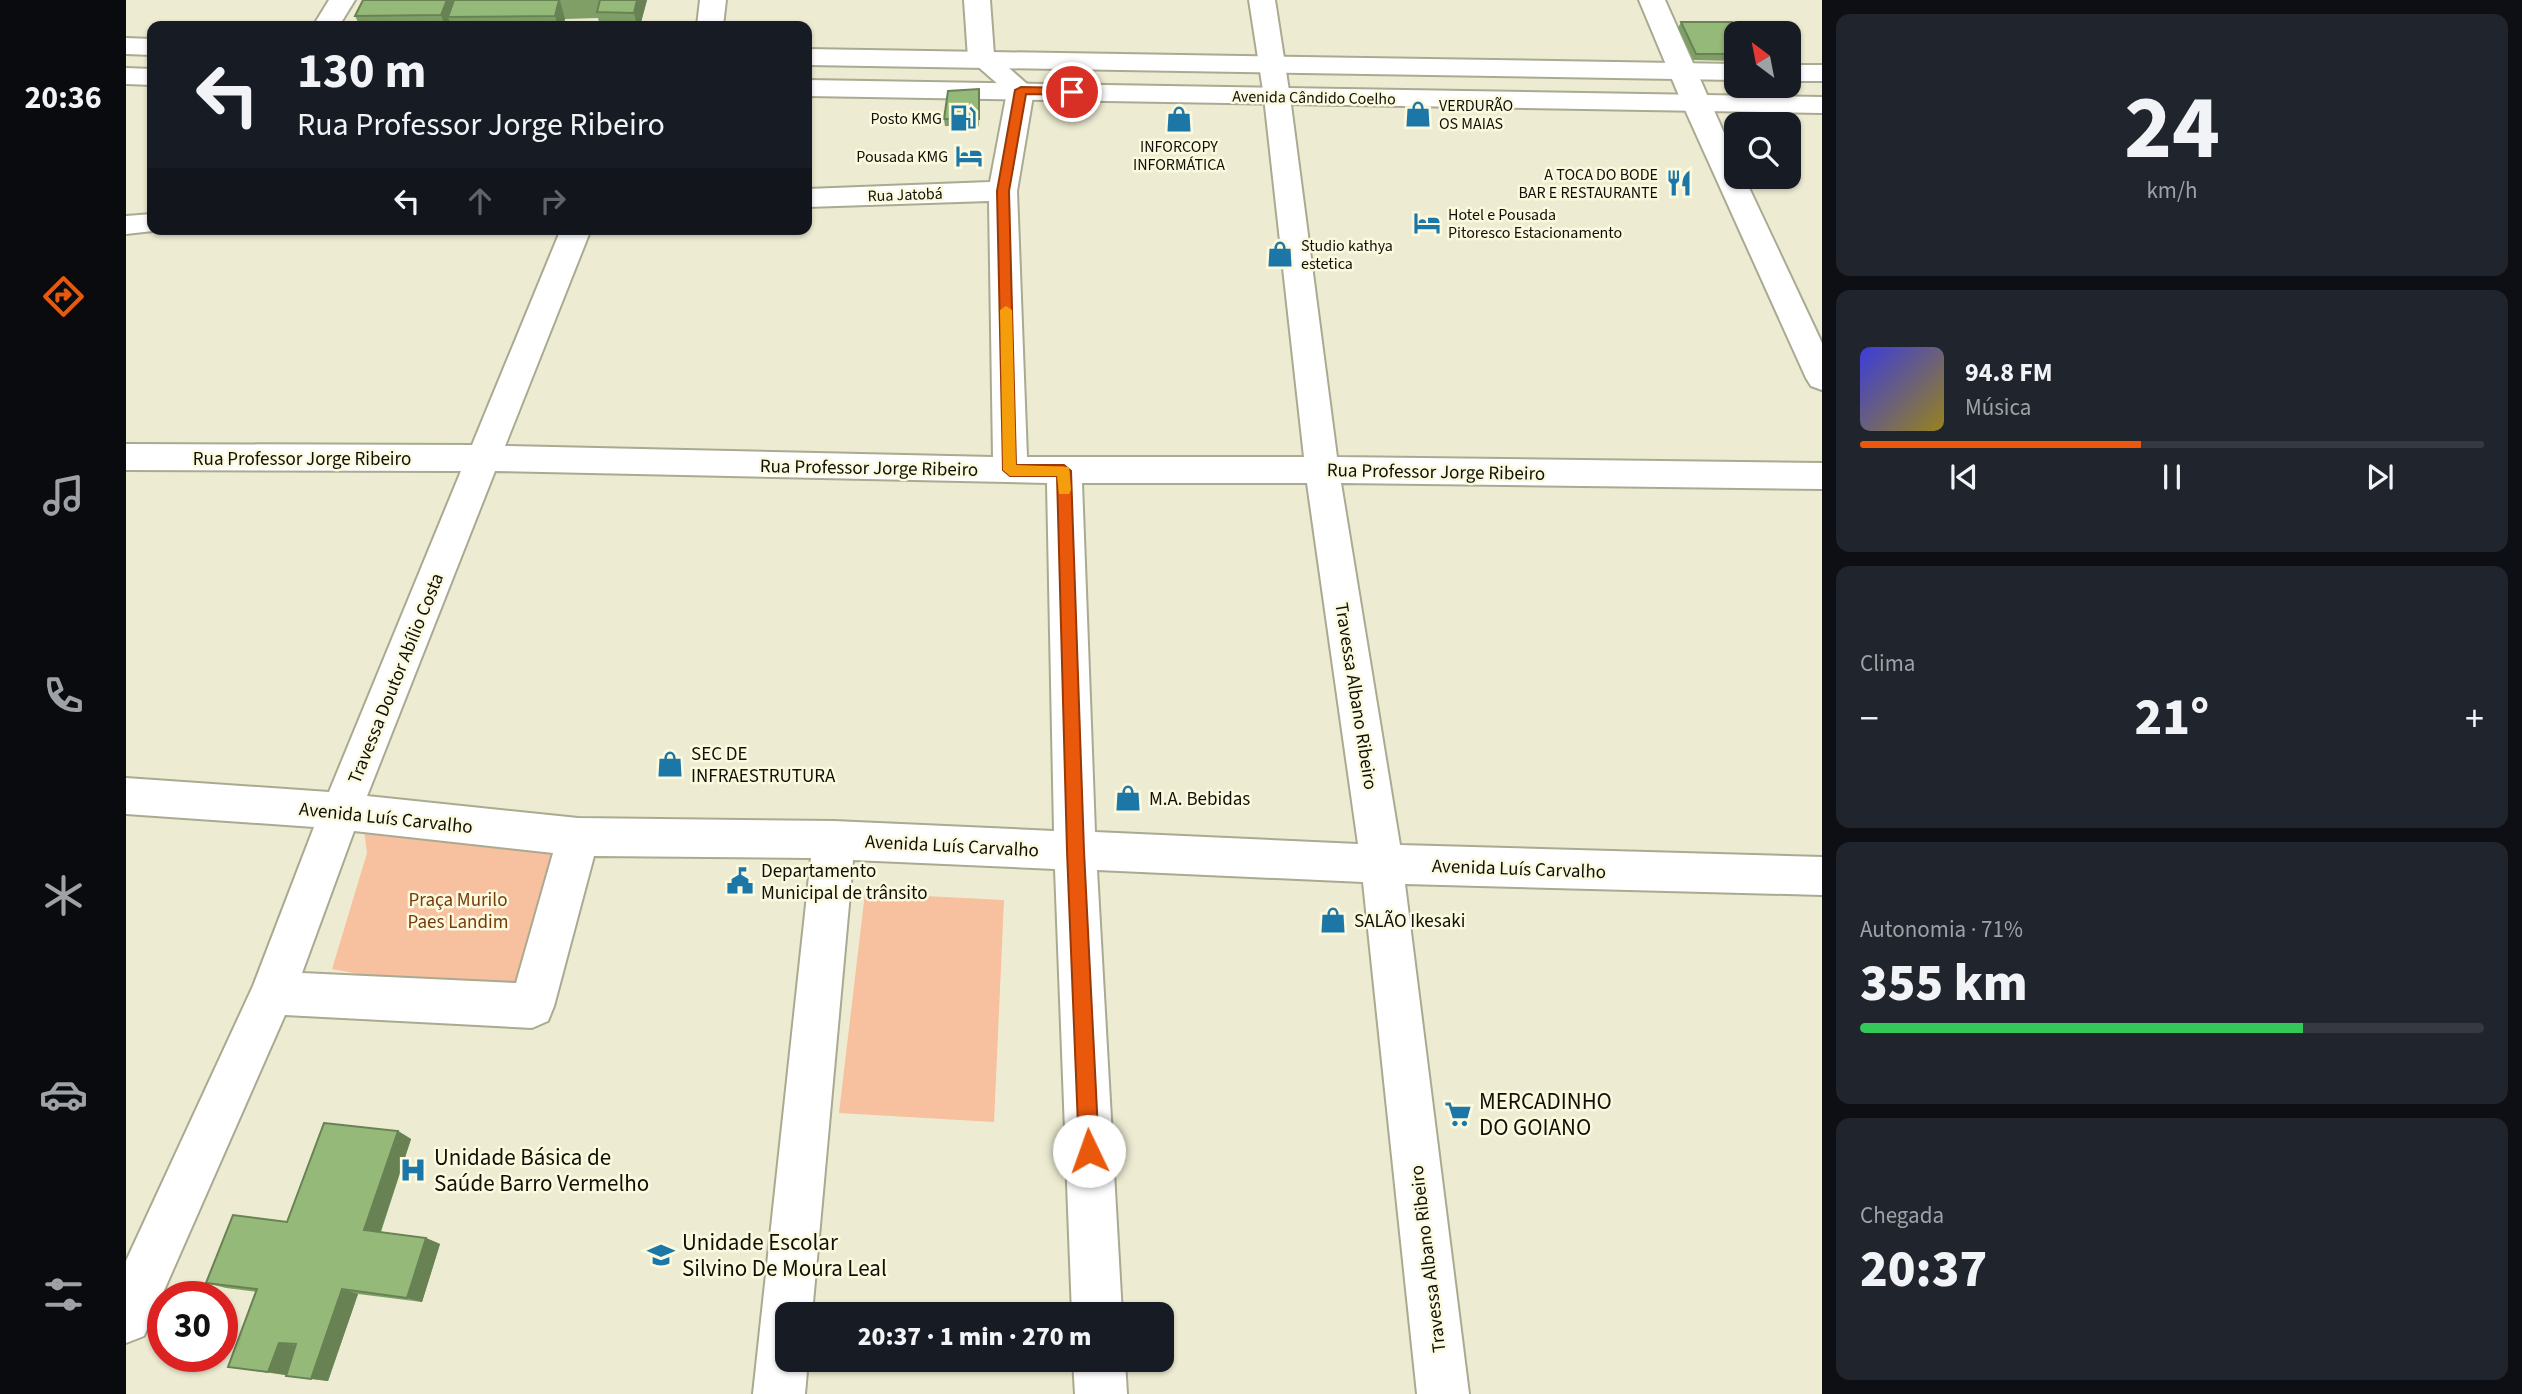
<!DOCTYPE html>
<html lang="pt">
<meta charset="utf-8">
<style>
:root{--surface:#171b24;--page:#20242c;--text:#f1f3f6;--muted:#9ea1a6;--line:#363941;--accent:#ea580c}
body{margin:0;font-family:"Source Sans 3",sans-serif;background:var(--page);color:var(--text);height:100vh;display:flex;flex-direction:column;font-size:26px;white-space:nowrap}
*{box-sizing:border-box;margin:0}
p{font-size:23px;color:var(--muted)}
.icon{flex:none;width:38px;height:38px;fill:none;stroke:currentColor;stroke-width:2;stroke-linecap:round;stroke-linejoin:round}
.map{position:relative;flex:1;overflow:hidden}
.drawer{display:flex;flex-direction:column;gap:14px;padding:14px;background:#0d0f14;width:700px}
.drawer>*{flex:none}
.hud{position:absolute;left:21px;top:21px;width:665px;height:214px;border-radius:14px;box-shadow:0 2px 5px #0004;background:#171b24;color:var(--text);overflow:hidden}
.needle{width:46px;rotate:328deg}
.controls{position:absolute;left:1598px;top:21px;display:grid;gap:14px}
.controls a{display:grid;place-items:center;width:77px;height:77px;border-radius:14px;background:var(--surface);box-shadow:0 2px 5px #0004;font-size:35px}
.speed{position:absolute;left:21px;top:1281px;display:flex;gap:14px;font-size:35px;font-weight:700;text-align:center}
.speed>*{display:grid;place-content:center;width:91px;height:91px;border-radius:50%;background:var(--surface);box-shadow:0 2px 5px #0004;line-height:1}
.speed .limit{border:10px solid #d22;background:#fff;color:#111}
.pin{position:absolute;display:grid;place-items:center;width:60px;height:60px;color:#fff;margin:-30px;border:4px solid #fff;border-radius:50%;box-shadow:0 2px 7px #0007}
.me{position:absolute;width:77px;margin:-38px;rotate:357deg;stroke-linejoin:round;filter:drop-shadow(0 0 5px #0008)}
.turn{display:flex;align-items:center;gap:24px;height:147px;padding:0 35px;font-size:32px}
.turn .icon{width:91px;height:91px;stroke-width:2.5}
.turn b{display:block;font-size:49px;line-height:60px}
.lanes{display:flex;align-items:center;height:66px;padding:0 35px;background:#0003;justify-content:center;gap:35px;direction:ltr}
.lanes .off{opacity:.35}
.big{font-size:52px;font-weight:800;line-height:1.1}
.drawer .tile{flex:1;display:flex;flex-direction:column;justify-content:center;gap:10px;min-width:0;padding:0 24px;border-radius:14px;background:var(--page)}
.drawer .dial{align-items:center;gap:0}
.dial b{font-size:91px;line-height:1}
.song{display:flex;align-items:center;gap:21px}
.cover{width:84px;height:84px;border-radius:10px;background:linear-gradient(135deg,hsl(240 70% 55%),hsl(50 70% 35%))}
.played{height:7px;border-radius:4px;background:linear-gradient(90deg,var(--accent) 45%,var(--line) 45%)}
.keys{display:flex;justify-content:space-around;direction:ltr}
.heat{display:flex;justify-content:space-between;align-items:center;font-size:38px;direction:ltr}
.charge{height:10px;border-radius:5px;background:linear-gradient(90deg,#34c759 71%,var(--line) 0)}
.trip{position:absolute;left:649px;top:1302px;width:399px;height:70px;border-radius:14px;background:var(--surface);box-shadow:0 2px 5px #0004;font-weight:800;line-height:70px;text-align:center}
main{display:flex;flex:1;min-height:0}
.tabs{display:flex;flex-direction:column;width:126px;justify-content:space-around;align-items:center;background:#090b0e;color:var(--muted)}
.tabs .icon{width:49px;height:49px}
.tabs .selected{color:var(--accent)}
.tabs b{font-size:32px;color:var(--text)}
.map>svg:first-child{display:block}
.green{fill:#f7c09f}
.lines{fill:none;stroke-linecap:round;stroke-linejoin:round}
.minor-casing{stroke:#aaa991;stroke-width:4}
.major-casing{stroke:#aaa991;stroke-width:4}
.minor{fill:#fff;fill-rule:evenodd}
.major{fill:#fff;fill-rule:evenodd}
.wall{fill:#809f67}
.shaded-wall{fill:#688254}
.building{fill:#95b978;stroke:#688254;stroke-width:2}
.route{fill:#ea580c;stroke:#983908;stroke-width:2}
.slow{fill:#f59e0b}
.labels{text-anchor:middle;stroke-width:5;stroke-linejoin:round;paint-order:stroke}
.far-street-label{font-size:16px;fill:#111008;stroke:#fbfadf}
.far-poi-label{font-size:16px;fill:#111008;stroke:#fbfadf;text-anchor:start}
.street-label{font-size:19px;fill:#111008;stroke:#fbfadf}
.poi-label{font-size:19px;fill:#111008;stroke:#fbfadf;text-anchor:start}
.park-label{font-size:19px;fill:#773b0b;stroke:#fbfadf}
.near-poi-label{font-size:23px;fill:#111008;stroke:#fbfadf;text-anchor:start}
</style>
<main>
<nav class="tabs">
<b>20:36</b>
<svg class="icon selected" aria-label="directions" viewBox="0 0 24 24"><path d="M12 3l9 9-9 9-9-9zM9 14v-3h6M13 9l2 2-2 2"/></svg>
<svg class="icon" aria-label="music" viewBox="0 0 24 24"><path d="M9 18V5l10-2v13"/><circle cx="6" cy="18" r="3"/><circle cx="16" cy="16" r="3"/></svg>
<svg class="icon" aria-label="phone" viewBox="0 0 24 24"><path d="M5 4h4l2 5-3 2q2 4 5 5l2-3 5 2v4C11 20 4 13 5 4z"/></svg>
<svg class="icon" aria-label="climate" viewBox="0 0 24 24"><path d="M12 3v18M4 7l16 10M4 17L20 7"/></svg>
<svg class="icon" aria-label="car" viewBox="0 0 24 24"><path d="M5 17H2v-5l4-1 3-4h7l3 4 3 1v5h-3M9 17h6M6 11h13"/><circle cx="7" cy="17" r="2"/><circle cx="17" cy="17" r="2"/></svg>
<svg class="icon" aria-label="filters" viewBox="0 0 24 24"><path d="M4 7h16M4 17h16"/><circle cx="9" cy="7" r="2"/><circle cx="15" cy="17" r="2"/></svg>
</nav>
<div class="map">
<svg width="1696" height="1394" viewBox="0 0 1696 1394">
<rect width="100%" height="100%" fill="#edecd2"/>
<!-- green -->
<g class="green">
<polygon points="237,823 437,836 394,1005 206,969 241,853"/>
<polygon points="739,893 878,900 868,1122 713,1113"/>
</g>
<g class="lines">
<!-- minor casing -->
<g class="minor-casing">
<g id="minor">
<polygon points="203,0 229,0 213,26 187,26"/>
<polygon points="574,0 600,0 597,26 571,26"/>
<path d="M838,0H864L868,55L908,90L891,191L901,457H1178L1138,97L1123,0H1149L1164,97L1211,457L1696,463V489L1215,483L1274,845L1696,857V895L1279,884L1343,1394H1291L1237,882L971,870L996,1314H946L929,869L727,860L686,1314H662V1360H682L679,1394H627L685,858L468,856L428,1006L422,1021L406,1028L159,1015L18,1336L0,1343V1261L127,986L188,827L0,814V778L203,792L335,471L0,470V444L346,445L435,229H465L379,446L867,457L863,201L681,207V189L864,182L881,92L842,58ZM369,471L921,483L928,831L708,821L452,818L241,796ZM956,483H1181L1232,844L969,832ZM228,831L427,853L390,983L176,973Z"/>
<polygon points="1513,0 1539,0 1610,160 1610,177 1618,177 1696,343 1696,390 1685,386 1680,378 1556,103"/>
<polygon points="26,214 26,229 36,230 0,234 0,216"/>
<polygon points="947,1360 999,1360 1001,1394 949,1394"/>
</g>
</g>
<!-- major casing -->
<g class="major-casing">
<g id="major">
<polygon points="0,38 26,39 26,55 0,54"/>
<polygon points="681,49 1610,64 1610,80 681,65"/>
<rect x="1662" y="65" width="34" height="16"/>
<polygon points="0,68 26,69 26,85 0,84"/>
<polygon points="681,80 1696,97 1696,113 681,96"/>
</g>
</g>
<!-- minor -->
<use href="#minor" class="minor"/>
<!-- major -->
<use href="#major" class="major"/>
</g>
<!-- wall -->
<g class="wall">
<polygon points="237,0 521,0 514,26 474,26 472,18 439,19 437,26 234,26 229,16"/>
<polygon points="1555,22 1610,33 1610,61 1567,60 1552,28"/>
<polygon points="853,89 853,126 819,126 818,119"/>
<polygon points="272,1131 285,1139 255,1232 300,1238 314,1244 296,1302 232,1294 202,1381 102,1367 131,1292 100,1288 80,1283 161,1222"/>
</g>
<!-- shaded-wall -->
<g class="shaded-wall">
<polygon points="321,0 332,0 322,17 325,26 319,26 315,15"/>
<polygon points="434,0 439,19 437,26 432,26 429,16"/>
<polygon points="511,0 521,0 514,26 511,26 508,13"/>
<polygon points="272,1131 285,1139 253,1236 238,1230"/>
<polygon points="300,1238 314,1244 296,1302 281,1298"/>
<polygon points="216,1289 232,1294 202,1381 185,1379"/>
<polygon points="153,1343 171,1346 160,1375 142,1372"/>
</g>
<!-- building -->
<g class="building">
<polygon points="237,0 321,0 315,15 229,16"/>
<polygon points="328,0 433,0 429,16 322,17"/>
<polygon points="474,0 511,0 508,13 471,12"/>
<polygon points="1555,22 1606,22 1612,33 1610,33 1610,54 1570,54"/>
<polygon points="853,89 853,119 818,119 822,91"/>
<polygon points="198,1123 272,1131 238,1230 300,1238 281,1298 216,1289 185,1379 160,1376 170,1344 153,1343 142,1372 102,1367 131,1289 80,1283 107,1215 161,1222"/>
</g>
<!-- route -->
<polygon class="route" points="895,87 946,88 952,92 946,95 900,94 883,191 890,465 938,465 945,471 958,851 973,1151 970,1158 963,1160 956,1158 953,1151 941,851 931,476 884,476 877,470 871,191 889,90"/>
<!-- slow -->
<polygon class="slow" points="880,306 886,310 890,465 943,467 945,490 943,494 933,494 931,476 884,476 877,470 874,310"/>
<!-- icons -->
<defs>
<g id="shop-bare" transform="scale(2.1)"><path d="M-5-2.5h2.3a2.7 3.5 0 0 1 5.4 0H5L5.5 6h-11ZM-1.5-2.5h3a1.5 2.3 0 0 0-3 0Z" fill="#1d77a6" stroke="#fbfadf" stroke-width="2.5" paint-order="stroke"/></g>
<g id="fuel-bare" transform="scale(2.1)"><path d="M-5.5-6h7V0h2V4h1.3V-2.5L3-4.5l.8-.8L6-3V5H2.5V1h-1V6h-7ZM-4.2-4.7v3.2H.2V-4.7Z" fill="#1d77a6" stroke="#fbfadf" stroke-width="2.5" paint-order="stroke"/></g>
<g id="hotel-bare" transform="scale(2.1)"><path d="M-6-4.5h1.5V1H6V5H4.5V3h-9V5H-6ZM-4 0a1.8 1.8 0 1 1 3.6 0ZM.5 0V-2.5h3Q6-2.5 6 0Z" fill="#1d77a6" stroke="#fbfadf" stroke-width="2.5" paint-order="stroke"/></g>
<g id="restaurant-bare" transform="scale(2.1)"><path d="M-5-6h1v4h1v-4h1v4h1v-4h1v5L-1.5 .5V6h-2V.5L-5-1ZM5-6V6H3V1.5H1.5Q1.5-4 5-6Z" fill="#1d77a6" stroke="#fbfadf" stroke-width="2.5" paint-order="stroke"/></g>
<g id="civic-bare" transform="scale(2.1)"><path d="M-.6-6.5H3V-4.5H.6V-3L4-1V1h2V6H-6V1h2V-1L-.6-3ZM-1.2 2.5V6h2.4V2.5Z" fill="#1d77a6" stroke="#fbfadf" stroke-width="2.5" paint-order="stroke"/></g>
<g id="supermarket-bare" transform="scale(2.1)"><path d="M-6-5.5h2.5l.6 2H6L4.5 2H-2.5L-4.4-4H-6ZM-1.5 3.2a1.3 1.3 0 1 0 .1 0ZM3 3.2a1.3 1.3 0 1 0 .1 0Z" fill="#1d77a6" stroke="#fbfadf" stroke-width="2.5" paint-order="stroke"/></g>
<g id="hospital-bare" transform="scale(2.1)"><path d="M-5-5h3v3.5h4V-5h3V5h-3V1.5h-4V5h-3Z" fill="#1d77a6" stroke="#fbfadf" stroke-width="2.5" paint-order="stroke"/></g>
<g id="school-bare" transform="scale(2.1)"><path d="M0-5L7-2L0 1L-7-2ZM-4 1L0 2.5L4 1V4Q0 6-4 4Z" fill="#1d77a6" stroke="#fbfadf" stroke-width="2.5" paint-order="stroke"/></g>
</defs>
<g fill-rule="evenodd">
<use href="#shop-bare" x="1292" y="114"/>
<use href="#fuel-bare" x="837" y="118"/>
<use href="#shop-bare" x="1053" y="119"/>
<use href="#hotel-bare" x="843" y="156"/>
<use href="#restaurant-bare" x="1553" y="183"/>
<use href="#hotel-bare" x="1301" y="223"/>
<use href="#shop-bare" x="1154" y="254"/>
<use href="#shop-bare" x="544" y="764"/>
<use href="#shop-bare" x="1002" y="798"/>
<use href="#civic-bare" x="614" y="881"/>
<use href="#shop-bare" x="1207" y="920"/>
<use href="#supermarket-bare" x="1332" y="1114"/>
<use href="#hospital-bare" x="287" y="1170"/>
<use href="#school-bare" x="535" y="1255"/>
</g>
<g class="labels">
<!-- far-street labels -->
<g class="far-street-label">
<text transform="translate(1188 97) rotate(1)" y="6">Avenida Cândido Coelho</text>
<text transform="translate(779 194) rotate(-2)" y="6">Rua Jatobá</text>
</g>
<!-- far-poi labels -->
<g class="far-poi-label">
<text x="1313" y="111">VERDURÃO<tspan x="1313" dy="18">OS MAIAS</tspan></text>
<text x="816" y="124" text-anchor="end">Posto KMG</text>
<text x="1053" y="152" text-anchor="middle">INFORCOPY<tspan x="1053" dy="18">INFORMÁTICA</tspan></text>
<text x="822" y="162" text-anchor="end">Pousada KMG</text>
<text x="1532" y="180" text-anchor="end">A TOCA DO BODE<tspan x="1532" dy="18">BAR E RESTAURANTE</tspan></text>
<text x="1322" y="220">Hotel e Pousada<tspan x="1322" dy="18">Pitoresco Estacionamento</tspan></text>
<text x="1175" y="251">Studio kathya<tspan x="1175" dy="18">estetica</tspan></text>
</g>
<!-- street labels -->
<g class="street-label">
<text x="176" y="465">Rua Professor Jorge Ribeiro</text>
<text transform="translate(743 467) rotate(1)" y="7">Rua Professor Jorge Ribeiro</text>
<text transform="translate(1310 471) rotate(1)" y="7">Rua Professor Jorge Ribeiro</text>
<text transform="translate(269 678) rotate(-68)" y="7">Travessa Doutor Abílio Costa</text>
<text transform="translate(1231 696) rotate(81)" y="7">Travessa Albano Ribeiro</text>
<text transform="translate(260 817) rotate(6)" y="7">Avenida Luís Carvalho</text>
<text transform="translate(826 845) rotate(3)" y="7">Avenida Luís Carvalho</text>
<text transform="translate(1393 868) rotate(2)" y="7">Avenida Luís Carvalho</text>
<text transform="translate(1301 1259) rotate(-97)" y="7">Travessa Albano Ribeiro</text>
</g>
<!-- poi labels -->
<g class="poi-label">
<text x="565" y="760">SEC DE<tspan x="565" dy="22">INFRAESTRUTURA</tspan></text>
<text x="1023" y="805">M.A. Bebidas</text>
<text x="635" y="877">Departamento<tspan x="635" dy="22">Municipal de trânsito</tspan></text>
<text x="1228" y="927">SALÃO Ikesaki</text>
</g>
<!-- park labels -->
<g class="park-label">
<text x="332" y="906">Praça Murilo<tspan x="332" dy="22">Paes Landim</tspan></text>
</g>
<!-- near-poi labels -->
<g class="near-poi-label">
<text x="1353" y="1109">MERCADINHO<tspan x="1353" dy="26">DO GOIANO</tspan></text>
<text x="308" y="1165">Unidade Básica de<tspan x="308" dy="26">Saúde Barro Vermelho</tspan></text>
<text x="556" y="1250">Unidade Escolar<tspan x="556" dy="26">Silvino De Moura Leal</tspan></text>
</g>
</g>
</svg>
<div class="controls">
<a><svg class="needle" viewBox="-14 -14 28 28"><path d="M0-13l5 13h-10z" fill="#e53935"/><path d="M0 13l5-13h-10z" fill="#9ea1a6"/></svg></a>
<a><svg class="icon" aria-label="search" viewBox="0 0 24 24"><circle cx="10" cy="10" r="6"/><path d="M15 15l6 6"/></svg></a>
</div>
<div class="speed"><div class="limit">30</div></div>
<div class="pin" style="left:946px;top:92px;background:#d93025"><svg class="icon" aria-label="arrive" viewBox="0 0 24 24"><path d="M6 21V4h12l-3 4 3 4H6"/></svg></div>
<svg class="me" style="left:963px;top:1151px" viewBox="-20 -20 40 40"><circle r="19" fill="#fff"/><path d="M0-13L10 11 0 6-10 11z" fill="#ea580c"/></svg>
<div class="trip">20:37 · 1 min · 270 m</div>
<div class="hud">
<div class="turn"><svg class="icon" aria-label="left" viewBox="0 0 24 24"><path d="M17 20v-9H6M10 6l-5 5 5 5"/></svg><div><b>130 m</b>Rua Professor Jorge Ribeiro</div></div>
<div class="lanes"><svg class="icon" aria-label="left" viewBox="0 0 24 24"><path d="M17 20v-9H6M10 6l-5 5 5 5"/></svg><svg class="icon off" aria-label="ahead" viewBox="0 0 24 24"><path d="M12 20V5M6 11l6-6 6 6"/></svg><svg class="icon off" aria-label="right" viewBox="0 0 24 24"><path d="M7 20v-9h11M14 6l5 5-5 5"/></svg></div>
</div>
</div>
<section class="drawer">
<div class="tile dial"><b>24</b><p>km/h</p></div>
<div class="tile">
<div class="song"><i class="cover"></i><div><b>94.8 FM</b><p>Música</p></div></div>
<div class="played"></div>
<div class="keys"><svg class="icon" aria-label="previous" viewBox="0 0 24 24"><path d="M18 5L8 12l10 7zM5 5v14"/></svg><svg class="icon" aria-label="pause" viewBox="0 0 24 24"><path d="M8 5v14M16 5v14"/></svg><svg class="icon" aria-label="next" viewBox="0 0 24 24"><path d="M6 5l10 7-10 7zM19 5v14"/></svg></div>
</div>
<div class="tile"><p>Clima</p>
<div class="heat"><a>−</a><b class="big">21°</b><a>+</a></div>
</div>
<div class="tile"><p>Autonomia · 71%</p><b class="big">355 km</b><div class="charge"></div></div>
<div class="tile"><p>Chegada</p><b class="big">20:37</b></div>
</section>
</main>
